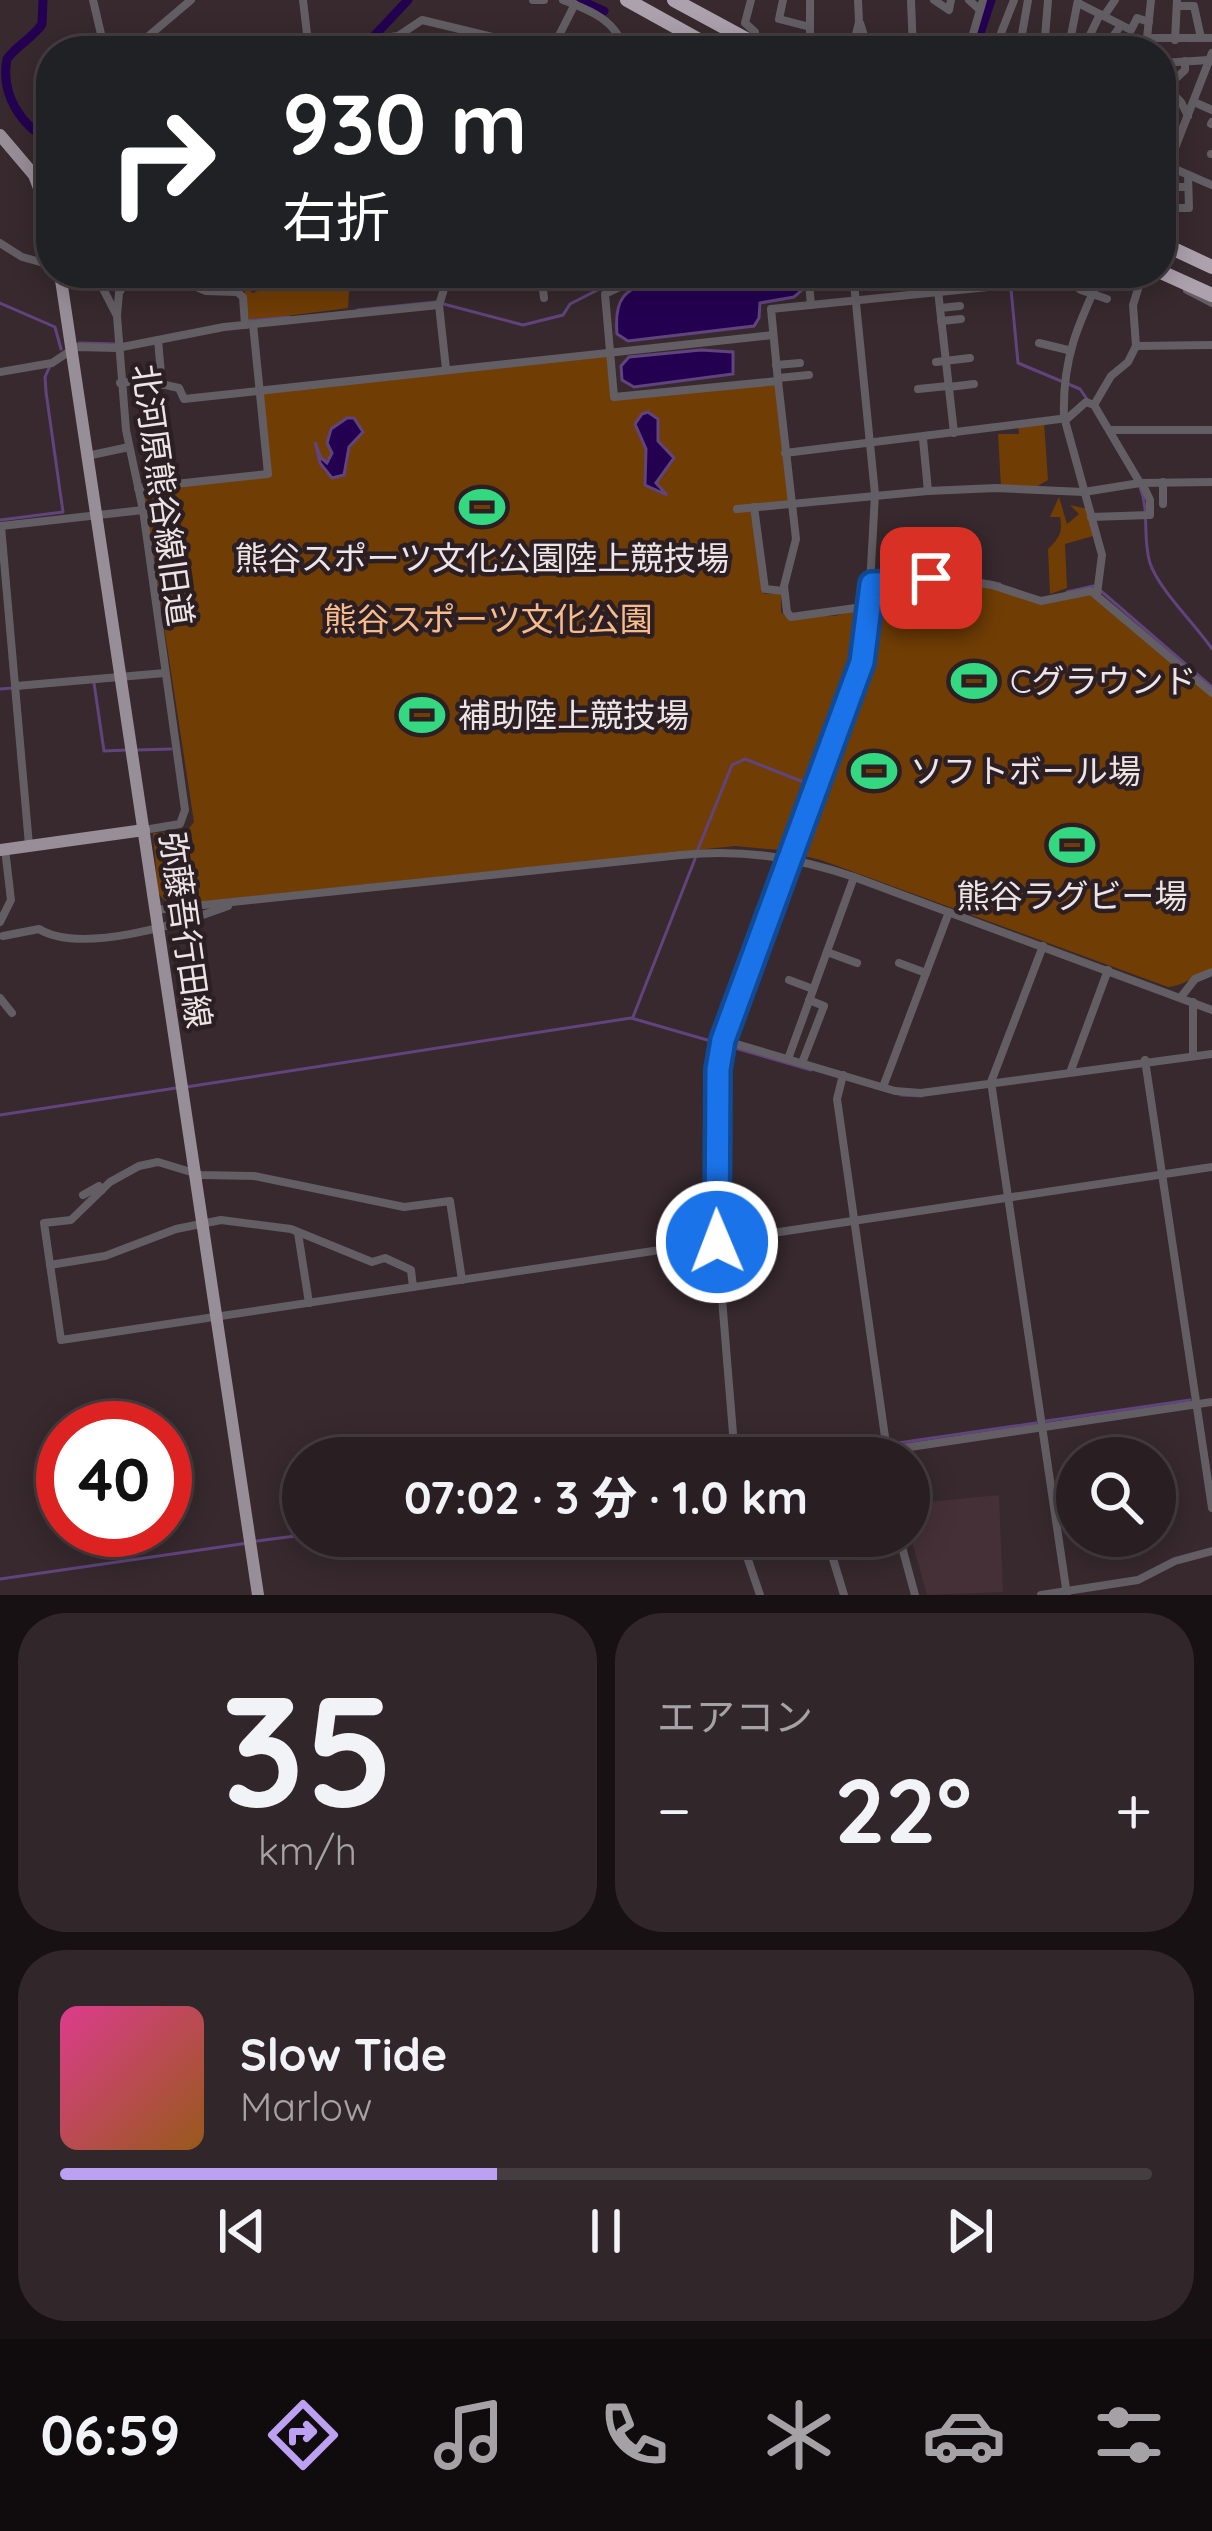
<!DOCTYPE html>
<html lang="ja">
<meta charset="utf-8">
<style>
:root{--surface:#291f22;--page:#31272a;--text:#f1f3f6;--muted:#a5a2a5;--line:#453d40;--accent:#bca0f2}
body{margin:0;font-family:Quicksand,"Noto Sans JP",sans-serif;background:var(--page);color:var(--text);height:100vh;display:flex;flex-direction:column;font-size:45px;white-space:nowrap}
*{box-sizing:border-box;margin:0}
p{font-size:39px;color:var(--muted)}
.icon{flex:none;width:66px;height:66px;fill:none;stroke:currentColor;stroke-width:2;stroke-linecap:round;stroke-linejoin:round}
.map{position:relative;height:1595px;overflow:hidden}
.details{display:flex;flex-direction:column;gap:18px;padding:18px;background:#171113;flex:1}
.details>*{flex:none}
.hud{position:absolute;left:36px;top:36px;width:1140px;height:252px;border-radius:48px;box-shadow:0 6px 30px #0003,0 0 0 3px var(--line);background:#202124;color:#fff;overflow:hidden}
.controls{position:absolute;left:1056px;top:1437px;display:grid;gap:24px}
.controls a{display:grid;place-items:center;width:120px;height:120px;border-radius:50%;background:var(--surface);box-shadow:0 6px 30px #0003,0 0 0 3px var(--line);font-size:60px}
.speed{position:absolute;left:36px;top:1401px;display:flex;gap:24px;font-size:60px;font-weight:700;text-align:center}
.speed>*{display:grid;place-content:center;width:156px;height:156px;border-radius:50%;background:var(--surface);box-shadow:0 6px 30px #0003,0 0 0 3px var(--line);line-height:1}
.speed .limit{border:18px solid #d22;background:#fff;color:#111}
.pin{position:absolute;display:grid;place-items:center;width:102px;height:102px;color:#fff;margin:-51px;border-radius:24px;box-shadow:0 6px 18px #0006}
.me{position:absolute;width:132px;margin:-66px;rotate:359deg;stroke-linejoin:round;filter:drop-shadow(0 0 9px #0008)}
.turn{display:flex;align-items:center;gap:42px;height:252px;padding:0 48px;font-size:54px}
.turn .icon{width:156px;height:156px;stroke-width:2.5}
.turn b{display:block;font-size:84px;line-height:102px}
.big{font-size:90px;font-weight:800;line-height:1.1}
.details .card{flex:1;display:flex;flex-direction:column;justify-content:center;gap:18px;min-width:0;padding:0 42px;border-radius:48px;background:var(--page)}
.details .dial{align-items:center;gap:0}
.dial b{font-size:156px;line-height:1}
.song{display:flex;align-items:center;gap:36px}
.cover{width:144px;height:144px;border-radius:18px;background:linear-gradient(135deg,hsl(330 70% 55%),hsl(30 70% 35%))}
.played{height:12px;border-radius:6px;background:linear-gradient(90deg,var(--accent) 40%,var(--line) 40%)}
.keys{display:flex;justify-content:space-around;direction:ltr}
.heat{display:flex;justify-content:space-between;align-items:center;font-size:66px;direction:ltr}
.details .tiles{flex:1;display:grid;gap:18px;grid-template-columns:1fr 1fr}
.card:last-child{grid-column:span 2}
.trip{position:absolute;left:282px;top:1437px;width:648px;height:120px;border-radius:60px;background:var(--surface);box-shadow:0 6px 30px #0003,0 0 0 3px var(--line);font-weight:800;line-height:120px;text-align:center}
.dock{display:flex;height:192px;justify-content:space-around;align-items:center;background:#100c0e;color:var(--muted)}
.dock .icon{width:84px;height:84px}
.dock .selected{color:var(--accent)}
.dock b{font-size:54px;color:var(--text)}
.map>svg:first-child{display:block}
.built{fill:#453037}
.green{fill:#703d05}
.water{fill:#240051;stroke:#60447e;stroke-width:3}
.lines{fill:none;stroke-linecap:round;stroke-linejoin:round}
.stream{stroke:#60447e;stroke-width:3}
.river{stroke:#240051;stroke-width:9}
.minor{stroke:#635e63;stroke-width:8}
.major{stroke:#988e98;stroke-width:12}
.highway{stroke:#aca1ad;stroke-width:14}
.route-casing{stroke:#114b97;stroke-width:30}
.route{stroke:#1a73e8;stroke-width:21}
.labels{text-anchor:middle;stroke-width:9;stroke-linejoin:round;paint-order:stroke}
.street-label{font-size:33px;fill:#ede4e6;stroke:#2c1f24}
.poi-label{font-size:33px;fill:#ede4e6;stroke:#2c1f24;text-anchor:start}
.park-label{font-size:33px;fill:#f8bb8b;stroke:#2c1f24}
</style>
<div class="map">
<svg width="1212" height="1595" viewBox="0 0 1212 1595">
<rect width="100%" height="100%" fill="#37292d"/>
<!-- built -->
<polygon class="built" points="999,1495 1003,1592 927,1595 909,1531 909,1504"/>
<!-- green -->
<g class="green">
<polygon points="266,273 328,273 350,278 348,308 249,321 244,287 253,293 262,289"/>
<path d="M607,354L612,400L777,383L788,502L750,507L764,594H781V612L786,617L835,616L875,605L876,586L936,580L995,588L1041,603L1091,595L1212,695V970C1195,973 1186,986 1168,987L821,860L779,850L735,846L169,905L158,893L153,833L186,832L194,822L143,489L270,475L261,391Z"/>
<polygon points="1044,422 1048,480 1034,488 1001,487 998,434 1019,434 1018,425"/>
<path d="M1059,497L1067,524L1079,514L1070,505L1088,509L1093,536L1065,544L1067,588L1050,594L1048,549C1059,538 1063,533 1060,517H1050Z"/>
</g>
<!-- water -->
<g class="water">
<path d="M671,273H799L801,291L794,297L760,303L759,318L754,326L628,341L617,334C613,286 633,291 671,273Z"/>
<polygon points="701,350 733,352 733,374 634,387 622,380 621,366 629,357"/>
<polygon points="648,412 658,419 658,441 674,458 656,483 667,495 645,485 646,449 635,424 642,414"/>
<polygon points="347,418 354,418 363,432 349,447 344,475 332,478 320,463 315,442 321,458 327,463 332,453 327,443 331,429"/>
<polygon points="933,590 942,596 937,609 921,620 905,615 893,599"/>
</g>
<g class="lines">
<!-- stream -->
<g class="stream">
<polyline points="1011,289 1018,363 1080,389 1089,402"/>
<polyline points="0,303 55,327 61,349"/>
<polyline points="358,310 436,302 523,325 563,315 570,304 631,273"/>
<polyline points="245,321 289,317"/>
<polyline points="79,343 117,344"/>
<path d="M1140,487C1150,512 1142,537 1150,563C1159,590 1196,625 1212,649"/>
<polyline points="0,520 63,512 46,392 45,377 50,366"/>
<polyline points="880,578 940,573 1000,584"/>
<polyline points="1101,591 1212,687"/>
<polyline points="1067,592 1093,586"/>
<polyline points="861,647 865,615"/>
<polyline points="94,683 104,751 127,750"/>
<polyline points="0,689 13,688"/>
<polyline points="137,750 171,749"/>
<polyline points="698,849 732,765 745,759 811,785"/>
<polyline points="633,1017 695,859"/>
<polyline points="186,1087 631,1018 811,1070"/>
<polyline points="901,1095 922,1096"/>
<polyline points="0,1115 176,1088"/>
<polyline points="1046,1421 1190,1400"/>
<polyline points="891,1444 1036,1423"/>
<polyline points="796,1458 882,1445"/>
<polyline points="257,1541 303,1535"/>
<polyline points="0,1579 248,1543"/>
</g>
<!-- river -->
<g class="river">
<path d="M43,0L42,24C33,38 17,45 7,59C0,95 22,127 51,141"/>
<polyline points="579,0 604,11"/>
<polyline points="360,51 408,0"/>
<polyline points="974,51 991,0"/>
</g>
<!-- minor -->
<g class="minor">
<polyline points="93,0 105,51"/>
<polyline points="303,0 309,51"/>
<polyline points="533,0 544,0"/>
<path d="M563,0C590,10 618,21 624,51"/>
<polyline points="751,0 745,23 755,32 753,37"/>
<polyline points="783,0 779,19 810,27"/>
<polyline points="810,0 810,51"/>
<polyline points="911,0 913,51"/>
<polyline points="934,0 949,10 951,0"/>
<polyline points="969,0 979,9"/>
<polyline points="1078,3 1131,30 1137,18 1149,22"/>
<polyline points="1177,6 1194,6 1201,38"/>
<polyline points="1104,16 1115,0"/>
<polyline points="860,23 869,51"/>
<polyline points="1090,35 1100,14"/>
<polyline points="383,38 398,36 422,20 551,51"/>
<polyline points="1147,38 1212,38"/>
<polyline points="145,39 159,51"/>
<polyline points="1175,40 1177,0"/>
<polyline points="995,46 1022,51"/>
<polyline points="120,51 145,39 191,0"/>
<polyline points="551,51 575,4"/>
<polyline points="852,51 859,22 858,0"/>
<polyline points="968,51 983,0"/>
<polyline points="994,51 1014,0"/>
<polyline points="1019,51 1028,0"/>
<polyline points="1044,51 1048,0"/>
<polyline points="1068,51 1078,0"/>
<polyline points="1103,51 1121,25"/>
<polyline points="1141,51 1147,38 1151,0"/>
<polyline points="1161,63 1209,60"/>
<polyline points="1161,82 1181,102 1188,116"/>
<polyline points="1161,92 1185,70 1185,61"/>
<polyline points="1194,102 1212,110"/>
<polyline points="1211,124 1212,122"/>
<polyline points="1211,154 1212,154"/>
<polyline points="1168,166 1212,185"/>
<polyline points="1161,172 1168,166 1212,53"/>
<polyline points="1161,187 1188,187"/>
<polyline points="1161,208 1189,208 1188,175"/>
<polyline points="0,243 22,257 51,265"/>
<polyline points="81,273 173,277 206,291 237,292 243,297 245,325"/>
<polyline points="95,273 117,316 126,430 143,510 185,810 180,824 144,830"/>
<polyline points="541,273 544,298"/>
<polyline points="650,273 605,294 614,397 778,381 796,539 784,586 787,612 791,617 870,606"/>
<polyline points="808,273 811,305"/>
<polyline points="936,273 954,433"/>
<polyline points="1187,290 1212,303"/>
<polyline points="940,308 960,306"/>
<polyline points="117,315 119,293 130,275"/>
<polyline points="941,321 961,319"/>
<polyline points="158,340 162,385"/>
<polyline points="1039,343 1068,350"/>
<polyline points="1136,346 1212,345"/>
<polyline points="936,362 970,358"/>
<polyline points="776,365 800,363"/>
<polyline points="446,369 439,305 449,273"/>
<polyline points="0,372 52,363 76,347 117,348 224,327 439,305"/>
<polyline points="778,378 809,375"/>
<polyline points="778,381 771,309 1067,279 1081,290 1107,299"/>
<polyline points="120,383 143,380 179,388 184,399 773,335"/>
<polyline points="949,387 974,384"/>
<polyline points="918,389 948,386"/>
<polyline points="1094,405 1111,376 1128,362 1136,346 1133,305 1143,273"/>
<polyline points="1110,430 1212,430"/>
<polyline points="923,439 928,491"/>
<polyline points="785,453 1068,418 1086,402 1094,405 1140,483"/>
<polyline points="87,456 129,447"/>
<polyline points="1163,482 1163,504"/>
<polyline points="138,488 268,474 253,324"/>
<polyline points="754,507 765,589 784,591"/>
<polyline points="737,509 928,491 996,488 1084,492 1140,483 1212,482"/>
<polyline points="1091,517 1150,515 1150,500 1142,483"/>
<polyline points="1,526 29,845"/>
<polyline points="1,526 143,510"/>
<polyline points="872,584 946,578 992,585 1041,601 1091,591 1212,693"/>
<path d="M1097,594L1102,555L1064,417C1062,359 1078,324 1102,273"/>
<polyline points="16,686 165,673"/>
<path d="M156,910L681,855C744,849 795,857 854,877L1212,1010"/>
<polyline points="0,922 11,900 5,849"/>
<path d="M3,936L39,929C81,955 183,923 228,906"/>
<polyline points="1043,946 991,1082 1067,1595"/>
<polyline points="827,952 857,963"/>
<polyline points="899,963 926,973"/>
<polyline points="789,980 813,989"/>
<polyline points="1181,997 1195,979 1212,972"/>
<polyline points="0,998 12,1013"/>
<polyline points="1193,1002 1193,1055"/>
<polyline points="723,1040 895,1091 921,1093 1212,1054"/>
<polyline points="788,1059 854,877"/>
<polyline points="1145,1060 1212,1508"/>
<polyline points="802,1063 824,1006 809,1000"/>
<polyline points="1071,1070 1108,970"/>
<polyline points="843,1075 837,1099 888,1458"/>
<polyline points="883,1087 949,912"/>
<polyline points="83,1195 99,1186 102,1190"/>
<polyline points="298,1233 309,1303"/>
<polyline points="50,1265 105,1256 176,1229 221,1220 291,1229 372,1262 385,1258 411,1270 413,1287"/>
<polyline points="462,1280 450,1201 404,1207 254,1176 201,1175 158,1162 139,1166 110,1182 71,1220 44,1223 61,1340 1212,1167"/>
<polyline points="735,1458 716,1225 718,1069 723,1040 867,640 875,494 853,273"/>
<polyline points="836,1458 1212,1402"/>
<polyline points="740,1536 760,1595"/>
<polyline points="899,1536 915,1595"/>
<polyline points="744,1550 789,1553 830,1549 844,1595"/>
<polyline points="1041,1595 1138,1580 1175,1561 1212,1551"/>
</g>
<!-- major -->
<g class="major">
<polyline points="0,135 34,175 51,219"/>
<polyline points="60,273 258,1595"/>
<polyline points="0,850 144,830"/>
</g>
<!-- highway -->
<g class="highway">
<polyline points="627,0 719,51"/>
<polyline points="674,0 768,51"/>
<polyline points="1161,243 1212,267"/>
<polyline points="1161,272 1212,295"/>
</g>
</g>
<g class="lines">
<!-- route casing -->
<g class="route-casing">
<polyline id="route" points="717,1242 718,1069 723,1040 862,662 872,584 913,583 931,578"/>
</g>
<!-- route -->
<use href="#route" class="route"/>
</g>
<!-- icons -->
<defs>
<g id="stadium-bare" transform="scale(3.6)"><path d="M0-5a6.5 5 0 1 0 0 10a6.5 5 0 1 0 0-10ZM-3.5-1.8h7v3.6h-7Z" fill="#34d881" stroke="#2c1f24" stroke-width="2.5" paint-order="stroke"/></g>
</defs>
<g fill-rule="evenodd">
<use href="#stadium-bare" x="482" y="507"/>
<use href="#stadium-bare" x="974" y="681"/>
<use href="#stadium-bare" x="422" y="715"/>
<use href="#stadium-bare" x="874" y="771"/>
<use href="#stadium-bare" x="1072" y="845"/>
</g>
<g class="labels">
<!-- street labels -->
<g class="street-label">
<text transform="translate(163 495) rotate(82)" y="12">北河原熊谷線旧道</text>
<text transform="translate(186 930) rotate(82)" y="12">弥藤吾行田線</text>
</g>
<!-- poi labels -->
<g class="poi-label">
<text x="482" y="570" text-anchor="middle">熊谷スポーツ文化公園陸上競技場</text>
<text x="1010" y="693">Cグラウンド</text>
<text x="458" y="727">補助陸上競技場</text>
<text x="910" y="783">ソフトボール場</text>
<text x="1072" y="908" text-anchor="middle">熊谷ラグビー場</text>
</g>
<!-- park labels -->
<g class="park-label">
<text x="488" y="631">熊谷スポーツ文化公園</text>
</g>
</g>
</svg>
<div class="controls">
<a><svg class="icon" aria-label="search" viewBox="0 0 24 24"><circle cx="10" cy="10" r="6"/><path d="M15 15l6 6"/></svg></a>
</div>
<div class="speed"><div class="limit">40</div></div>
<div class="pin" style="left:931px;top:578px;background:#d93025"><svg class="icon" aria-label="arrive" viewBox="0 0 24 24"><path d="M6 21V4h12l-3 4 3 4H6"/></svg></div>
<svg class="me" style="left:717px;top:1242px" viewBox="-20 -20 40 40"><circle r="17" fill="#1a73e8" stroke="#fff" stroke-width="3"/><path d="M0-11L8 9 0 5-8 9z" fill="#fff"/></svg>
<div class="trip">07:02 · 3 分 · 1.0 km</div>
<div class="hud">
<div class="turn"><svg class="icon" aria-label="right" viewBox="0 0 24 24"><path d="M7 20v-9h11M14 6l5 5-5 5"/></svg><div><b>930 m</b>右折</div></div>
</div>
</div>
<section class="details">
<div class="tiles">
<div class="card dial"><b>35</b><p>km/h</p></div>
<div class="card"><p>エアコン</p>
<div class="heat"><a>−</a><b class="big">22°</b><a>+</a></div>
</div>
<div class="card">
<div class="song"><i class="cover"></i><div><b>Slow Tide</b><p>Marlow</p></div></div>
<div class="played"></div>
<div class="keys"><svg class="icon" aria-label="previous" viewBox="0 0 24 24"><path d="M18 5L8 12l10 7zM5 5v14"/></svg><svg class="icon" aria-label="pause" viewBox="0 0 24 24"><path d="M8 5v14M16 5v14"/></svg><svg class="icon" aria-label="next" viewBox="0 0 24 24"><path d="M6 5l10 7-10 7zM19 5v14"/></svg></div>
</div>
</div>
</section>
<nav class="dock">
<b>06:59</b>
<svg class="icon selected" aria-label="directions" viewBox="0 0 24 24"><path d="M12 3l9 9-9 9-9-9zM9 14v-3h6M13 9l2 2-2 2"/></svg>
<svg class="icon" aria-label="music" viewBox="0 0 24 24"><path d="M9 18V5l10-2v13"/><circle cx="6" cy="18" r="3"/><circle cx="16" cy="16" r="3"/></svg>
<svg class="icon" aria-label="phone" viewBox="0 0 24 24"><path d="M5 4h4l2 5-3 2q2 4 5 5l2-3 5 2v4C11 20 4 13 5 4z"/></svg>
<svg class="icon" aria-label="climate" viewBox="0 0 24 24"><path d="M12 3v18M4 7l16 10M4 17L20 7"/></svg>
<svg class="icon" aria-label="car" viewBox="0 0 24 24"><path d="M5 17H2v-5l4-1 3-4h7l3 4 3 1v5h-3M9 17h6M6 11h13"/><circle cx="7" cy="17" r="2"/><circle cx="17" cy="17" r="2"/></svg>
<svg class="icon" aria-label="filters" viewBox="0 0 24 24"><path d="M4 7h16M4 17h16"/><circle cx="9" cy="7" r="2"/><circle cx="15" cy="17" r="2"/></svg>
</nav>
